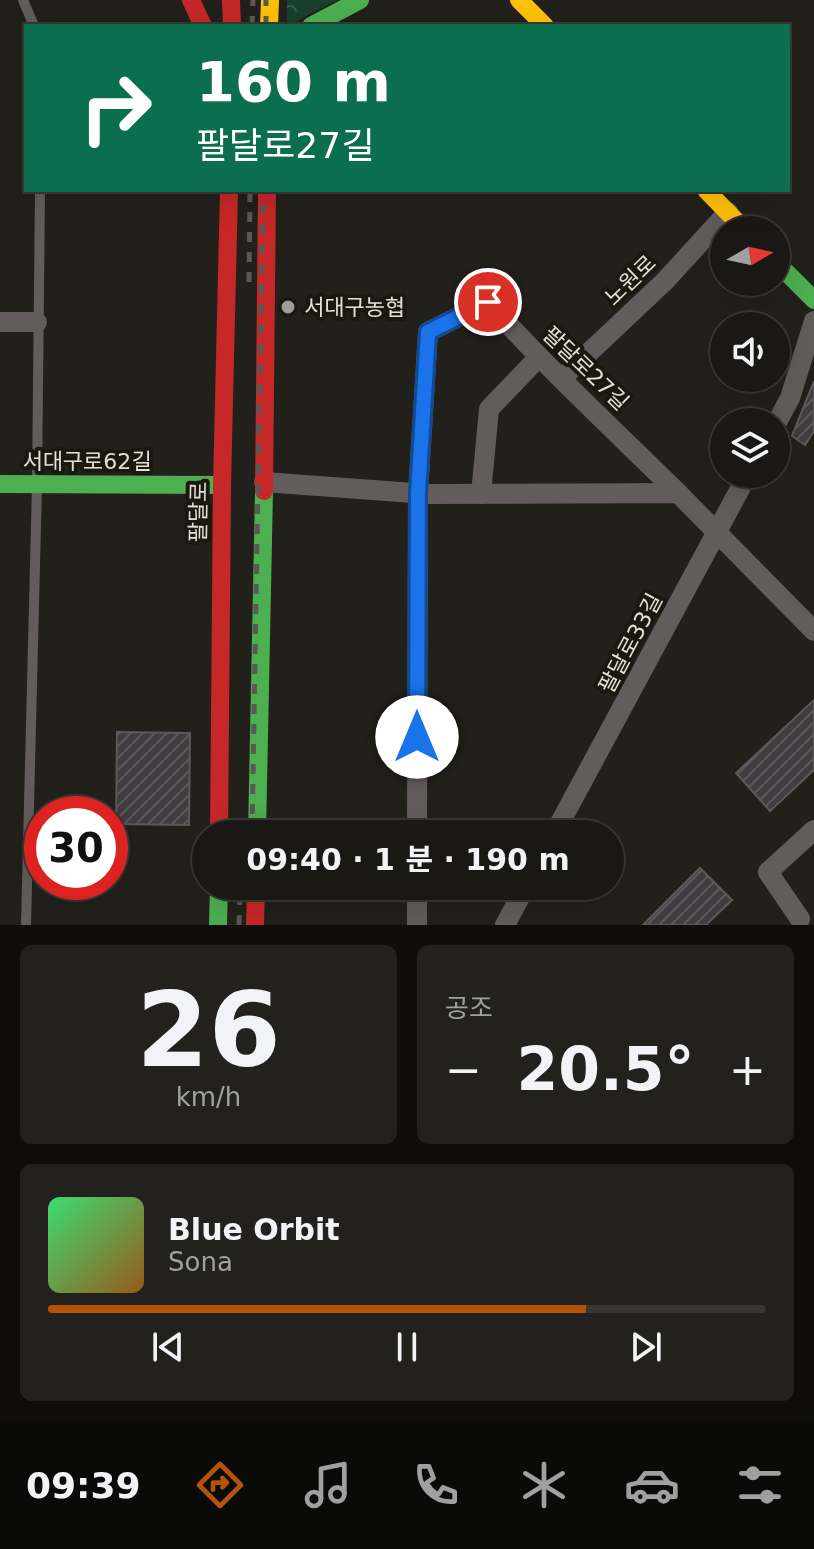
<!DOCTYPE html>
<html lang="ko">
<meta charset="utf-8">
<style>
:root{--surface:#1a1814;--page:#23211d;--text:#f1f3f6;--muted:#9fa0a0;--line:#383734;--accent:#b45309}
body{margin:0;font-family:"DejaVu Sans","Noto Sans KR",sans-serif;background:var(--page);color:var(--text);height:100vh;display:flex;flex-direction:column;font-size:30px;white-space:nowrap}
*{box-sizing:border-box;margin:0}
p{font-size:26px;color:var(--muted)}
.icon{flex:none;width:44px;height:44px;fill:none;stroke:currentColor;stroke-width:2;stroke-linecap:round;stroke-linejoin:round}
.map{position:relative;height:925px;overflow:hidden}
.panel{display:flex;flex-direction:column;gap:20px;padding:20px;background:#0e0d0b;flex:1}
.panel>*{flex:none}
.hud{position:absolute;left:24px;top:24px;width:766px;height:168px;border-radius:0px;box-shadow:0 8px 32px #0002,0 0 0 2px var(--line);background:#0b6e4f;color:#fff;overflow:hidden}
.needle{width:52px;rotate:81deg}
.buttons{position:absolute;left:710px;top:216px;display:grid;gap:16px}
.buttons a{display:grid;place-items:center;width:80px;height:80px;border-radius:50%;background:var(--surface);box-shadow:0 8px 32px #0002,0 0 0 2px var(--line);font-size:40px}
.speed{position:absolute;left:24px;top:796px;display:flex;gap:16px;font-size:40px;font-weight:700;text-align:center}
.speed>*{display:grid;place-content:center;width:104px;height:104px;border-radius:50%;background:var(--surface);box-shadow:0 8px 32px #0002,0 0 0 2px var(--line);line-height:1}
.speed .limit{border:12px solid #d22;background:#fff;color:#111}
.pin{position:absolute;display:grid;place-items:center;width:68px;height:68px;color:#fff;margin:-34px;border:4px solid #fff;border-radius:50%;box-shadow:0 2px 8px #0007}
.me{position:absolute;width:88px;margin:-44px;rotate:0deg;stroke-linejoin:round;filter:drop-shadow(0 0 6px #0008)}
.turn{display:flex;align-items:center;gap:28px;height:168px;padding:0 40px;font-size:36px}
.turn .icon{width:104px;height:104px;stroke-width:2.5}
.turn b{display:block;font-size:56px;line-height:68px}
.big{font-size:60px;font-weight:700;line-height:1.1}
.panel .tile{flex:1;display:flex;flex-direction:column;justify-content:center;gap:12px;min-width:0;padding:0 28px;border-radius:12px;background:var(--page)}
.panel .dial{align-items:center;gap:0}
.dial b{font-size:104px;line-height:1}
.song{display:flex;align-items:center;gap:24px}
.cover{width:96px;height:96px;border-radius:12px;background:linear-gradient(135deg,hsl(140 70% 55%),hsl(30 70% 35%))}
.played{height:8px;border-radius:4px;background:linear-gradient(90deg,var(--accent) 75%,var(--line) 75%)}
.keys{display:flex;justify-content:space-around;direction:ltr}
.heat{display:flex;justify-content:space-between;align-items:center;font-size:44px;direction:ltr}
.panel .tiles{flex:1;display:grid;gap:20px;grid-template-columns:1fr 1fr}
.tile:last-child{grid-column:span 2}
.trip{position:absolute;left:192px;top:820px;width:432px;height:80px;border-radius:40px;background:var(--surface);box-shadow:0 8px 32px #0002,0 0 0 2px var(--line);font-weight:700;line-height:80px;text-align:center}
.dock{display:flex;height:128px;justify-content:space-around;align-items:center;background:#0a0a08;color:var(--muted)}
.dock .icon{width:56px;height:56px}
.dock .selected{color:var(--accent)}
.dock b{font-size:36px;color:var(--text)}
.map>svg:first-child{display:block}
.park{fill:url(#park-crowns)}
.building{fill:url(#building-hatch);stroke:#5b5959;stroke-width:2}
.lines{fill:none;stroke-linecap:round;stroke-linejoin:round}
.lane{stroke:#635c5c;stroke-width:10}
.street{stroke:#635c5c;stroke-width:20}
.fast{stroke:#4caf50;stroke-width:18}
.slow{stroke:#ffc107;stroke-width:18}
.jam{stroke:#c62828;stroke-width:18}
.rail{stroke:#5a5754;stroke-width:5;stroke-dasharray:10 10;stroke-linecap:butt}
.route-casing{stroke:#114b97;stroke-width:20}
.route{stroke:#1a73e8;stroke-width:14}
.poi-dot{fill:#9f9d97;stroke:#1c180f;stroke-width:3}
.labels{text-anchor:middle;stroke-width:8;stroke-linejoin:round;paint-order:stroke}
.street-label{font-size:22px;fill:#e2e0da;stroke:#1c180f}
.poi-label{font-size:22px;fill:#e2e0da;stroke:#1c180f;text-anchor:start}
</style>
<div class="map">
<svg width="814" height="925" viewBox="0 0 814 925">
<defs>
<pattern id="park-crowns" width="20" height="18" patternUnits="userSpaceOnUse" patternTransform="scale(2)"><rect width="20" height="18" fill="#193f2d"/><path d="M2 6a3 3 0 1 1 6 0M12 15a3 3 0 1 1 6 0" fill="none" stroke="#3a5a4b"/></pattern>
<pattern id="building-hatch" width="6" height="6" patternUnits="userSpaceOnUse" patternTransform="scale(2)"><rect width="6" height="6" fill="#403c40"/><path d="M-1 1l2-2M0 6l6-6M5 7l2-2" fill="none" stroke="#5b585b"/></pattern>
</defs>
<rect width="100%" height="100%" fill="#22201b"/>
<!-- park -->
<polygon class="park" points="287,0 337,0 287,26"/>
<!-- building -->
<g class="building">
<polygon points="814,381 814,431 805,445 792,436"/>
<polygon points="814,700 814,770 770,811 736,773"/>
<polygon points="117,732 190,733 189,825 116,824"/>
<polygon points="700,868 732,900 706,925 643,925"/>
</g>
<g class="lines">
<!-- lane -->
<g class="lane">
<polyline points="23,0 34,26"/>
<polyline points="26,925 37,485 40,190"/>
</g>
<!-- street -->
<g class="street">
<polyline points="0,322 37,322"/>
<polyline points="562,378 665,281 728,212"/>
<polyline points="776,424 790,398 814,321"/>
<polyline points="264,482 427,494 678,493 814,631"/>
<polyline points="481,494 489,409 538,358"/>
<path d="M417,834L418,493L428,332L488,302C548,369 614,430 678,493"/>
<polyline points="554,834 748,474"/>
<polyline points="800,919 768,872 814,830"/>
<polyline points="417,925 417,886"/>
<polyline points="505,925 526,886"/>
</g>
<!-- fast -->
<g class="fast">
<polyline points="311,26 360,0"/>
<polyline points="776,262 814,300"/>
<polyline points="0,484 222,485"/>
<polyline points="257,834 264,491"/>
<polyline points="218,925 219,886"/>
</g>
<!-- slow -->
<g class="slow">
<polyline points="519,0 545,26"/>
<polyline points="269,26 270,0"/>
<polyline points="706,190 745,230"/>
</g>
<!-- jam -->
<g class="jam">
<polyline points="191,0 203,26"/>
<polyline points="231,0 232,26"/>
<polyline points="264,491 267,190"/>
<polyline points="219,834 222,485 229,190"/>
<polyline points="255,925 256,886"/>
</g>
<!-- rail -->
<g class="rail">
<polyline points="252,26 253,0"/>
<polyline points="266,26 266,0"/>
<polyline points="249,282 250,190"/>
<polyline points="252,834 263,190"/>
<polyline points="239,925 240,886"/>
</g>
</g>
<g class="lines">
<!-- route casing -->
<g class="route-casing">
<polyline id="route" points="417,737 418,493 428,332 488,302"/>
</g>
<!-- route -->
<use href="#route" class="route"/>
</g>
<!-- markers -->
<circle class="poi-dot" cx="288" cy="307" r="8"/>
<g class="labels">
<!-- street labels -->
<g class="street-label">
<text transform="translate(630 280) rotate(-44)" y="8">노원로</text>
<text transform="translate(586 368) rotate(44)" y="8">팔달로27길</text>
<text x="87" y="469">서대구로62길</text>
<text transform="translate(198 512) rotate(-89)" y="8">팔달로</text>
<text transform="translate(630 643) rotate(-62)" y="8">팔달로33길</text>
</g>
<!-- poi labels -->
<g class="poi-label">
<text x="304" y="315">서대구농협</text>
</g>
</g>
</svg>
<div class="buttons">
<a><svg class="needle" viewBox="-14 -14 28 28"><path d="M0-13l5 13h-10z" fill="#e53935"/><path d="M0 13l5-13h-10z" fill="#9fa0a0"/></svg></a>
<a><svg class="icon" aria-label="sound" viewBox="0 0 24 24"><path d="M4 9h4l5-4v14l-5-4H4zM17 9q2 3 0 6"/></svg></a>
<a><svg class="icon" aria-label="layers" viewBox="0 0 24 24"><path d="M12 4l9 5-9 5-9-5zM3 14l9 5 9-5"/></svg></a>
</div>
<div class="speed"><div class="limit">30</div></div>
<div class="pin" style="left:488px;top:302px;background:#d93025"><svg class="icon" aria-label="arrive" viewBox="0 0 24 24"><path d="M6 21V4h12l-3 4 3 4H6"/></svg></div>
<svg class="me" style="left:417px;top:737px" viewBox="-20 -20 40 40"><circle r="19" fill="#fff"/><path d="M0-13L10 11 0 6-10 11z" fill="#1a73e8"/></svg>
<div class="trip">09:40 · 1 분 · 190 m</div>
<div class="hud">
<div class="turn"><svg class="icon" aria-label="right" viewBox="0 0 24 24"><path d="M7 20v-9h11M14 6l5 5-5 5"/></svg><div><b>160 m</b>팔달로27길</div></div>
</div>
</div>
<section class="panel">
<div class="tiles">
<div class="tile dial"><b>26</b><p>km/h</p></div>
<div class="tile"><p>공조</p>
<div class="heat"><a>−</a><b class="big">20.5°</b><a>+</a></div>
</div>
<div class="tile">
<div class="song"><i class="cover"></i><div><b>Blue Orbit</b><p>Sona</p></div></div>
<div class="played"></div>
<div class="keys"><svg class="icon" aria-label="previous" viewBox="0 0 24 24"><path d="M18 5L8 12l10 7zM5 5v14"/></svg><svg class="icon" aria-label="pause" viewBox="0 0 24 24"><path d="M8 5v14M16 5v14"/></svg><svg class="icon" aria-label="next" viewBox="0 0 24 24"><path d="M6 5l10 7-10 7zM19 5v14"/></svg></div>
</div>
</div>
</section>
<nav class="dock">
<b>09:39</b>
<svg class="icon selected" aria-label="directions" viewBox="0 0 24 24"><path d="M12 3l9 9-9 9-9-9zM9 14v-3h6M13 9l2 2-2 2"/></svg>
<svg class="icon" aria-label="music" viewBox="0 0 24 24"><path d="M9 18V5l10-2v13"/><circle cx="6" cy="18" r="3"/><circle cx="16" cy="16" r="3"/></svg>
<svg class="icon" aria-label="phone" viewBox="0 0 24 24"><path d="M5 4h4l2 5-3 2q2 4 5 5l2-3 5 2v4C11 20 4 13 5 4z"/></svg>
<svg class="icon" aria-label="climate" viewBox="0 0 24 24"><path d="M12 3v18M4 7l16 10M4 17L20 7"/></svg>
<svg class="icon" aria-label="car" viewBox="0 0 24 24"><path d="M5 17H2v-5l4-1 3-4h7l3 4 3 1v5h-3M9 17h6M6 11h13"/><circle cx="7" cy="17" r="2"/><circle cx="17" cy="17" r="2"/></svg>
<svg class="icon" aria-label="filters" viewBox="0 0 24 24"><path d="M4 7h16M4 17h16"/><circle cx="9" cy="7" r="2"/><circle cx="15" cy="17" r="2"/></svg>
</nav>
